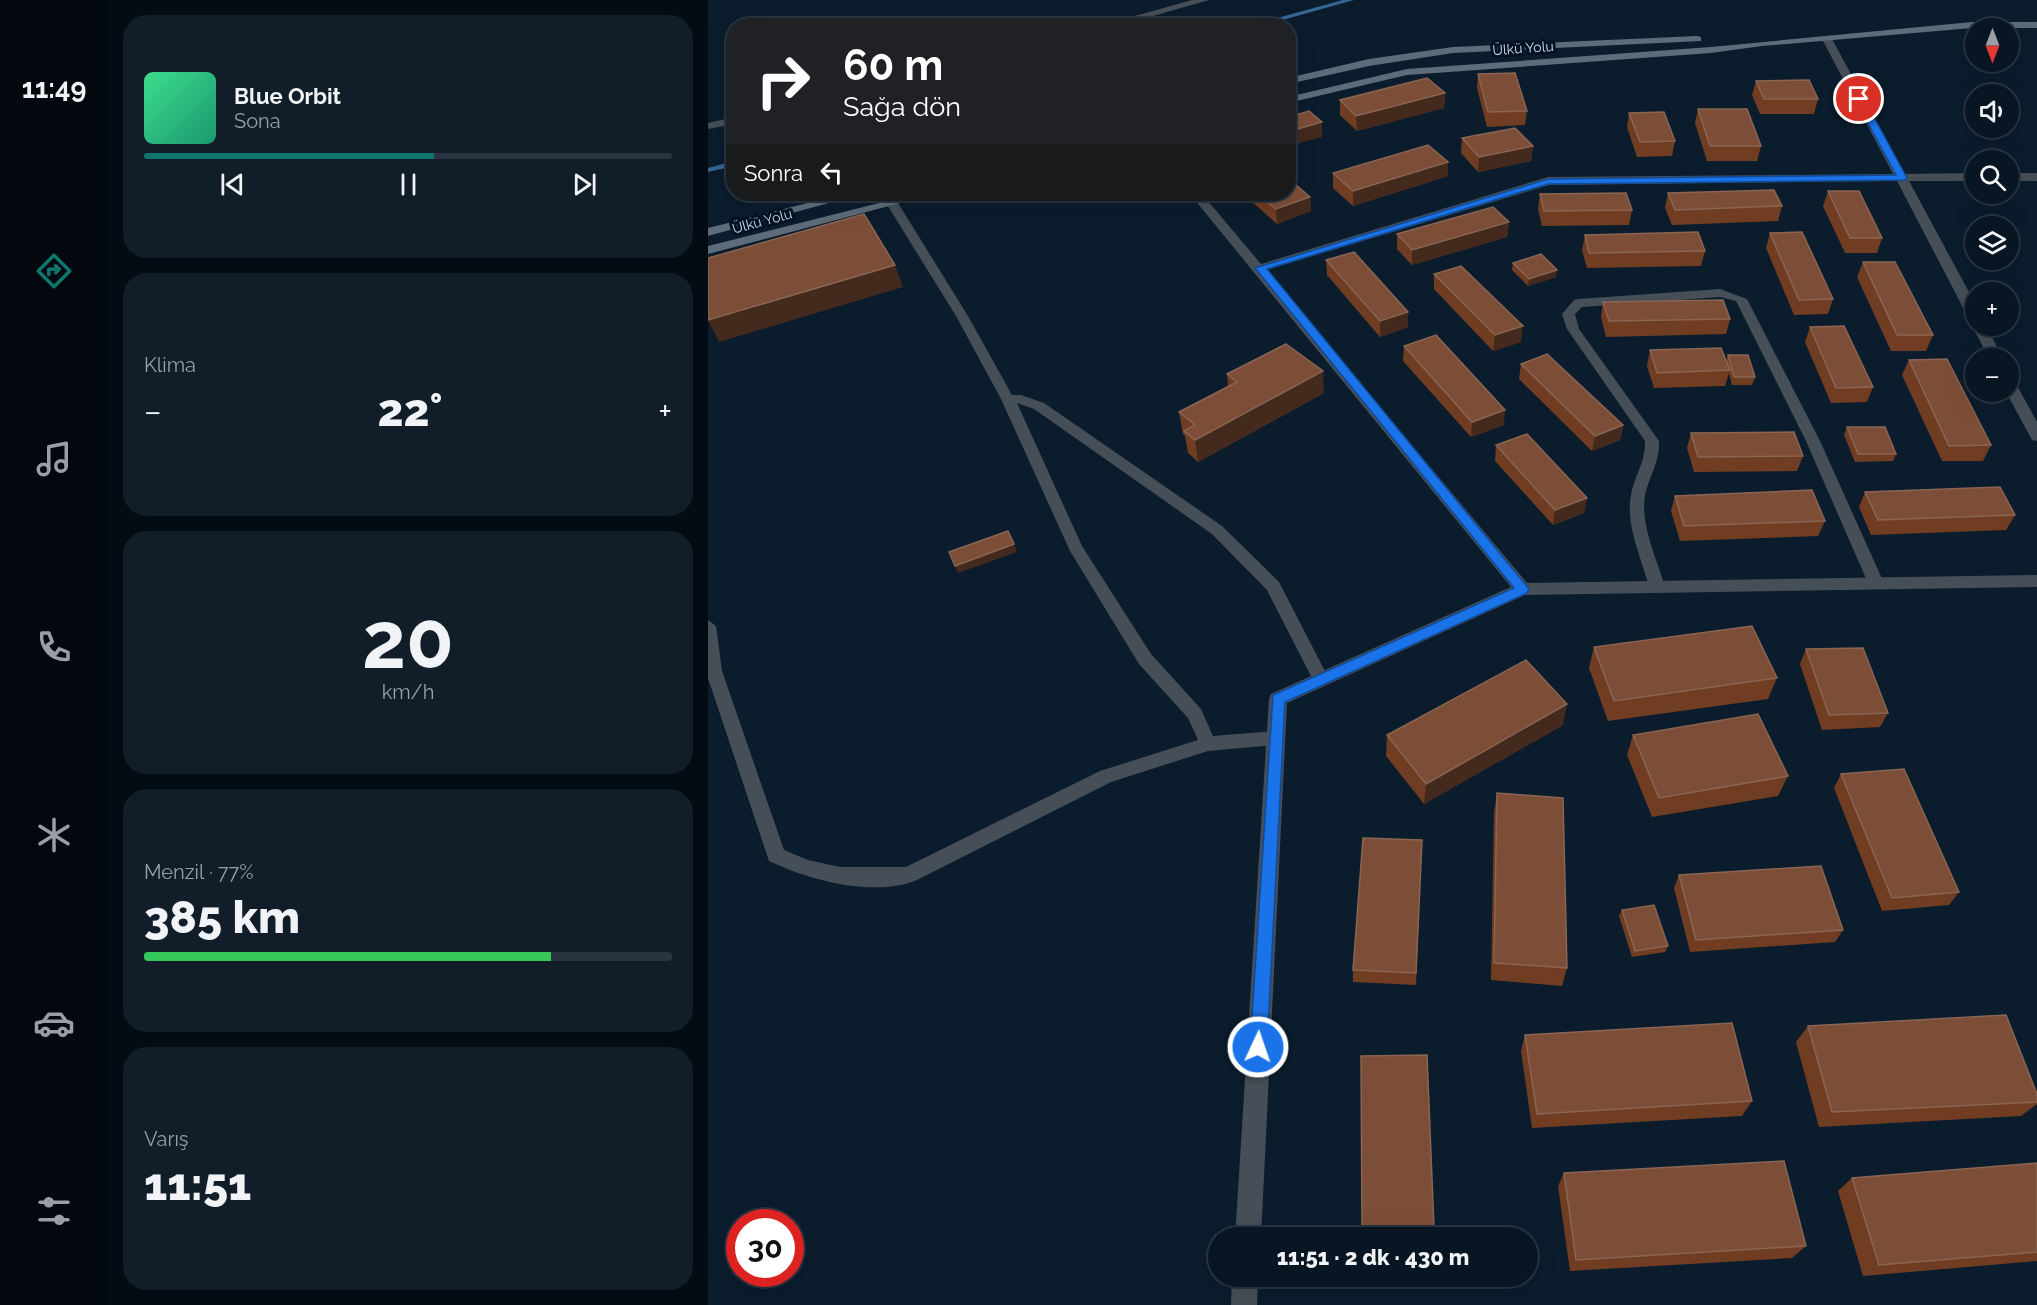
<!DOCTYPE html>
<html lang="tr">
<meta charset="utf-8">
<style>
:root{--surface:#081522;--page:#111e2a;--text:#f1f3f6;--muted:#989fa5;--line:#293440;--accent:#0f766e}
body{margin:0;font-family:Raleway,sans-serif;background:var(--page);color:var(--text);height:100vh;display:flex;flex-direction:column;font-size:22px;white-space:nowrap}
*{box-sizing:border-box;margin:0}
p{font-size:20px;color:var(--muted)}
.icon{flex:none;width:33px;height:33px;fill:none;stroke:currentColor;stroke-width:2;stroke-linecap:round;stroke-linejoin:round}
.map{position:relative;flex:1;overflow:hidden}
.details{display:flex;flex-direction:column;gap:15px;padding:15px;background:#040c13;width:600px}
.details>*{flex:none}
.hud{position:absolute;left:18px;top:18px;width:570px;height:183px;border-radius:24px;box-shadow:0 6px 24px #0002,0 0 0 2px var(--line);background:#202124;color:#fff;overflow:hidden}
.needle{width:39px;rotate:180deg}
.fabs{position:absolute;left:1257px;top:18px;display:grid;gap:12px}
.fabs a{display:grid;place-items:center;width:54px;height:54px;border-radius:50%;background:var(--surface);box-shadow:0 6px 24px #0002,0 0 0 2px var(--line);font-size:30px}
.speed{position:absolute;left:18px;top:1209px;display:flex;gap:12px;font-size:30px;font-weight:700;text-align:center}
.speed>*{display:grid;place-content:center;width:78px;height:78px;border-radius:50%;background:var(--surface);box-shadow:0 6px 24px #0002,0 0 0 2px var(--line);line-height:1}
.speed .limit{border:9px solid #d22;background:#fff;color:#111}
.pin{position:absolute;display:grid;place-items:center;width:51px;height:51px;color:#fff;margin:-26px;border:3px solid #fff;border-radius:50%;box-shadow:0 2px 6px #0007}
.me{position:absolute;width:66px;margin:-33px;rotate:3deg;stroke-linejoin:round;filter:drop-shadow(0 0 4px #0008)}
.turn{display:flex;align-items:center;gap:21px;height:126px;padding:0 18px;font-size:27px}
.turn .icon{width:78px;height:78px;stroke-width:2.5}
.turn b{display:block;font-size:42px;line-height:51px}
.then{display:flex;align-items:center;height:57px;padding:0 18px;background:#0003;gap:12px;font-size:22px}
.big{font-size:45px;font-weight:800;line-height:1.1}
.details .widget{flex:1;display:flex;flex-direction:column;justify-content:center;gap:9px;min-width:0;padding:0 21px;border-radius:24px;background:var(--page)}
.details .dial{align-items:center;gap:0}
.dial b{font-size:78px;line-height:1}
.song{display:flex;align-items:center;gap:18px}
.cover{width:72px;height:72px;border-radius:9px;background:linear-gradient(135deg,hsl(150 70% 55%),hsl(160 70% 35%))}
.played{height:6px;border-radius:3px;background:linear-gradient(90deg,var(--accent) 55%,var(--line) 55%)}
.keys{display:flex;justify-content:space-around;direction:ltr}
.heat{display:flex;justify-content:space-between;align-items:center;font-size:33px;direction:ltr}
.charge{height:9px;border-radius:4px;background:linear-gradient(90deg,#34c759 77%,var(--line) 0)}
.trip{position:absolute;left:500px;top:1227px;width:330px;height:60px;border-radius:30px;background:var(--surface);box-shadow:0 6px 24px #0002,0 0 0 2px var(--line);font-weight:800;line-height:60px;text-align:center}
main{display:flex;flex:1;min-height:0}
.tab-bar{display:flex;flex-direction:column;width:108px;justify-content:space-around;align-items:center;background:#03080e;color:var(--muted)}
.tab-bar .icon{width:42px;height:42px}
.tab-bar .current{color:var(--accent)}
.tab-bar b{font-size:27px;color:var(--text)}
.map>svg:first-child{display:block}
.lines{fill:none;stroke-linecap:round;stroke-linejoin:round}
.stream{fill:#366694;fill-rule:evenodd}
.service{fill:#464f57;fill-rule:evenodd}
.minor{fill:#464f57;fill-rule:evenodd}
.tertiary{fill:#464f57;fill-rule:evenodd}
.secondary{fill:#5e6c7a;fill-rule:evenodd}
.wall{fill:#713d22}
.shaded-wall{fill:#44291d}
.building{fill:#7c4e37;stroke:#896553;stroke-width:1.5}
.route{fill:#1a73e8;stroke:#114b97;stroke-width:1.5}
.labels{text-anchor:middle;stroke-width:6;stroke-linejoin:round;paint-order:stroke}
.far-street-label{font-size:14px;fill:#d2dde9;stroke:#041323}
</style>
<main>
<nav class="tab-bar">
<b>11:49</b>
<svg class="icon current" aria-label="directions" viewBox="0 0 24 24"><path d="M12 3l9 9-9 9-9-9zM9 14v-3h6M13 9l2 2-2 2"/></svg>
<svg class="icon" aria-label="music" viewBox="0 0 24 24"><path d="M9 18V5l10-2v13"/><circle cx="6" cy="18" r="3"/><circle cx="16" cy="16" r="3"/></svg>
<svg class="icon" aria-label="phone" viewBox="0 0 24 24"><path d="M5 4h4l2 5-3 2q2 4 5 5l2-3 5 2v4C11 20 4 13 5 4z"/></svg>
<svg class="icon" aria-label="climate" viewBox="0 0 24 24"><path d="M12 3v18M4 7l16 10M4 17L20 7"/></svg>
<svg class="icon" aria-label="car" viewBox="0 0 24 24"><path d="M5 17H2v-5l4-1 3-4h7l3 4 3 1v5h-3M9 17h6M6 11h13"/><circle cx="7" cy="17" r="2"/><circle cx="17" cy="17" r="2"/></svg>
<svg class="icon" aria-label="filters" viewBox="0 0 24 24"><path d="M4 7h16M4 17h16"/><circle cx="9" cy="7" r="2"/><circle cx="15" cy="17" r="2"/></svg>
</nav>
<section class="details">
<div class="widget">
<div class="song"><i class="cover"></i><div><b>Blue Orbit</b><p>Sona</p></div></div>
<div class="played"></div>
<div class="keys"><svg class="icon" aria-label="previous" viewBox="0 0 24 24"><path d="M18 5L8 12l10 7zM5 5v14"/></svg><svg class="icon" aria-label="pause" viewBox="0 0 24 24"><path d="M8 5v14M16 5v14"/></svg><svg class="icon" aria-label="next" viewBox="0 0 24 24"><path d="M6 5l10 7-10 7zM19 5v14"/></svg></div>
</div>
<div class="widget"><p>Klima</p>
<div class="heat"><a>−</a><b class="big">22°</b><a>+</a></div>
</div>
<div class="widget dial"><b>20</b><p>km/h</p></div>
<div class="widget"><p>Menzil · 77%</p><b class="big">385 km</b><div class="charge"></div></div>
<div class="widget"><p>Varış</p><b class="big">11:51</b></div>
</section>
<div class="map">
<svg width="1329" height="1305" viewBox="0 0 1329 1305">
<rect width="100%" height="100%" fill="#0b1c2d"/>
<g class="lines">
<!-- stream -->
<g class="stream">
<polygon points="635,0 646,0 553,26 540,26"/>
<polygon points="26,161 26,166 0,172 0,168"/>
</g>
<!-- service -->
<g class="service">
<path d="M180,201L190,203L260,316L304,395H313L336,403L514,526L571,582L621,679L619,684H607L559,590L504,534L326,409L309,403L374,546L443,654L493,709L505,736L568,731L574,733L577,738L574,743L568,745L500,751L403,782L207,881C163,897 101,880 61,861L0,678V620L8,626L14,671L76,850L100,860L132,867H198L392,771L490,740L480,718L431,664L362,551L293,399L248,316L178,203Z"/>
<path d="M1012,289L1039,299L1112,441L1176,583L1174,587H1162L1160,583L1098,441L1028,301L1012,297L874,307L867,314L871,329L951,441C952,462 941,476 937,495C932,525 949,559 957,587L949,593L941,587C934,559 917,525 923,495C926,476 938,462 937,441L859,329L854,314L866,300L870,299Z"/>
</g>
<!-- minor -->
<g class="minor">
<polygon points="1115,37 1124,39 1197,174 1268,173 1268,181 1201,181 1268,305 1268,326 1278,326 1295,358 1281,358 1264,326 1267,323 1261,319 1189,181 841,185 558,270 819,583 1329,575 1329,587 817,595 579,703 553,1238 527,1238 561,699 563,694 803,587 482,194 494,194 553,264 840,177 1185,174 1114,39"/>
<rect x="1300" y="173" width="29" height="8"/>
<polygon points="1300,377 1307,382 1329,422 1329,441 1324,440 1298,392 1300,392"/>
<polygon points="524,1276 550,1276 549,1305 523,1305"/>
</g>
<!-- tertiary -->
<g class="tertiary">
<polygon points="484,0 501,0 410,26 391,26"/>
<polygon points="26,117 26,124 0,129 0,123"/>
</g>
<!-- secondary -->
<g class="secondary">
<polygon points="1264,22 1329,22 1329,28 1264,28 1054,46 1003,53 699,75 580,103 580,97 699,69 1003,47"/>
<polygon points="989,36 993,37 993,41 745,53 661,66 580,84 580,78 661,59 745,47"/>
<polygon points="135,194 154,194 0,236 0,228"/>
<polygon points="207,194 226,194 0,254 0,246"/>
</g>
</g>
<!-- wall -->
<g class="wall">
<polygon points="770,74 819,111 817,125 779,127 769,88"/>
<polygon points="1048,81 1110,99 1106,114 1052,114 1044,95"/>
<polygon points="737,93 736,108 649,131 632,115 632,100"/>
<polygon points="990,109 1053,146 1049,161 999,161 987,123"/>
<polygon points="921,113 967,141 964,156 929,157 919,127"/>
<polygon points="754,138 825,146 823,161 770,172 753,153"/>
<polygon points="740,162 740,176 645,206 625,188 625,173"/>
<polygon points="1120,191 1174,238 1169,253 1137,253 1115,206"/>
<polygon points="960,193 1074,206 1070,221 964,225 957,208"/>
<polygon points="535,194 580,194 602,197 603,211 569,224"/>
<polygon points="832,194 924,210 921,225 834,226 830,209"/>
<polygon points="801,222 799,237 704,265 689,249 689,234"/>
<polygon points="1062,233 1125,299 1120,314 1086,315 1058,248"/>
<polygon points="877,235 997,251 993,266 879,268 874,250"/>
<polygon points="618,260 700,312 700,327 672,337 619,275"/>
<polygon points="1155,262 1225,335 1218,351 1183,351 1149,277"/>
<polygon points="805,263 848,277 820,286 804,270"/>
<polygon points="726,274 813,342 785,351 726,289"/>
<polygon points="895,302 1022,319 1018,334 898,337 893,317"/>
<polygon points="1102,327 1165,387 1159,402 1123,403 1097,342"/>
<polygon points="696,346 796,425 763,437 695,361"/>
<polygon points="942,350 1018,361 1020,355 1047,377 1044,385 1024,385 1021,373 1017,386 946,388 939,366"/>
<polygon points="1201,360 1283,445 1275,461 1234,461 1194,375"/>
<polygon points="813,364 915,425 912,440 884,451 811,379"/>
<polygon points="519,374 616,393 490,462 480,453 477,436 475,434 471,412 520,386"/>
<polygon points="1139,427 1188,454 1185,461 1147,462 1136,435"/>
<polygon points="983,433 1095,456 1089,471 986,472 979,448"/>
<polygon points="788,445 879,498 876,513 845,525 787,461"/>
<polygon points="1157,492 1307,515 1298,530 1163,535 1151,507"/>
<polygon points="967,496 1117,521 1110,536 972,541 963,511"/>
<polygon points="886,647 1069,678 1060,699 900,721 881,668"/>
<polygon points="1098,649 1180,713 1172,727 1114,730 1092,664"/>
<polygon points="855,725 716,804 678,756 679,735"/>
<polygon points="925,735 1080,776 1070,796 944,817 919,755"/>
<polygon points="1133,774 1251,892 1241,905 1174,911 1126,788"/>
<polygon points="789,793 859,968 854,986 783,980 786,813"/>
<polygon points="714,840 708,985 645,982 645,970"/>
<polygon points="971,875 1135,930 1127,942 982,952 966,888"/>
<polygon points="914,910 960,946 957,952 924,957 911,916"/>
<polygon points="1100,1026 1329,1094 1329,1104 1313,1116 1111,1127 1088,1042"/>
<polygon points="817,1035 1044,1101 1034,1116 824,1128 813,1051"/>
<polygon points="1329,1163 1329,1261 1155,1276 1130,1191 1144,1178"/>
<polygon points="856,1173 1098,1246 1084,1258 862,1271 850,1186"/>
<polygon points="726,1228 725,1236 654,1237 654,1229"/>
</g>
<!-- shaded-wall -->
<g class="shaded-wall">
<polygon points="737,93 736,108 649,131 648,116"/>
<polygon points="614,122 614,137 580,146 580,132"/>
<polygon points="825,146 823,161 770,172 771,157"/>
<polygon points="740,162 740,176 645,206 645,191"/>
<polygon points="602,197 603,211 569,224 568,209"/>
<polygon points="801,222 799,237 704,265 704,250"/>
<polygon points="187,265 195,287 11,342 0,320"/>
<polygon points="849,270 848,277 820,286 821,279"/>
<polygon points="700,312 700,327 672,337 672,321"/>
<polygon points="815,326 813,342 785,351 787,335"/>
<polygon points="615,371 616,393 490,462 487,440"/>
<polygon points="797,410 796,425 763,437 764,422"/>
<polygon points="915,425 912,440 884,451 887,436"/>
<polygon points="879,498 876,513 845,525 847,510"/>
<polygon points="306,544 309,552 250,573 247,566"/>
<polygon points="859,704 855,725 716,804 718,784"/>
</g>
<!-- building -->
<g class="building">
<polygon points="807,73 819,111 780,112 770,74"/>
<polygon points="719,78 737,93 648,116 632,100"/>
<polygon points="1101,80 1110,99 1056,99 1048,81"/>
<polygon points="990,109 1039,109 1053,146 1002,146"/>
<polygon points="601,111 614,122 580,132 580,117"/>
<polygon points="956,112 967,141 932,142 921,113"/>
<polygon points="807,128 825,146 771,157 754,138"/>
<polygon points="720,145 740,162 645,191 625,173"/>
<polygon points="580,178 602,197 568,209 550,194 580,194"/>
<polygon points="1066,190 1074,206 967,210 960,193"/>
<polygon points="1120,191 1151,191 1174,238 1142,238"/>
<polygon points="918,193 924,210 836,211 832,194"/>
<polygon points="785,207 801,222 704,250 689,234"/>
<polygon points="156,214 187,265 0,320 0,258"/>
<polygon points="990,232 997,251 881,253 877,235"/>
<polygon points="1094,232 1125,299 1091,300 1062,233"/>
<polygon points="646,252 700,312 672,321 618,260"/>
<polygon points="833,254 849,270 821,279 805,263"/>
<polygon points="1155,262 1187,262 1225,335 1189,335"/>
<polygon points="753,266 815,326 787,335 726,274"/>
<polygon points="1015,300 1022,319 901,321 895,302"/>
<polygon points="1136,326 1165,387 1128,388 1102,327"/>
<polygon points="728,335 797,410 764,422 696,346"/>
<polygon points="578,344 615,371 487,440 476,431 487,425 471,412 529,382 519,374"/>
<polygon points="1013,348 1022,370 949,373 942,350"/>
<polygon points="839,354 915,425 887,436 813,364"/>
<polygon points="1020,355 1040,355 1047,377 1026,377"/>
<polygon points="1239,359 1283,445 1241,446 1201,360"/>
<polygon points="1139,427 1177,427 1188,454 1150,454"/>
<polygon points="1086,432 1095,456 990,457 983,433"/>
<polygon points="819,434 879,498 847,510 788,445"/>
<polygon points="1292,487 1307,515 1170,520 1157,492"/>
<polygon points="1104,490 1117,521 976,526 967,496"/>
<polygon points="300,531 306,544 247,566 241,552"/>
<polygon points="1044,626 1069,678 906,701 886,647"/>
<polygon points="1155,648 1180,713 1121,715 1098,649"/>
<polygon points="818,660 859,704 718,784 679,735"/>
<polygon points="1050,714 1080,776 951,798 925,735"/>
<polygon points="1196,769 1251,892 1184,898 1133,774"/>
<polygon points="789,793 855,798 859,968 786,963"/>
<polygon points="655,838 714,840 708,973 645,970"/>
<polygon points="1113,866 1135,930 988,940 971,875"/>
<polygon points="946,905 960,946 927,951 914,910"/>
<polygon points="1298,1015 1329,1094 1329,1102 1124,1112 1100,1026"/>
<polygon points="1024,1023 1044,1101 829,1114 817,1035"/>
<polygon points="719,1055 726,1228 654,1229 653,1056"/>
<polygon points="1076,1161 1098,1246 868,1260 856,1173"/>
<polygon points="1329,1163 1329,1252 1171,1265 1144,1178"/>
</g>
<!-- route -->
<polygon class="route" points="1151,96 1156,99 1199,178 1197,180 840,184 559,269 821,589 819,593 577,702 559,1047 557,1053 550,1056 544,1053 542,1047 565,695 806,588 547,268 840,179 1188,175 1147,99"/>
<g class="labels">
<!-- far-street labels -->
<g class="far-street-label">
<text transform="translate(815 48) rotate(-4)" y="5">Ülkü Yolu</text>
<text transform="translate(54 221) rotate(-15)" y="5">Ülkü Yolu</text>
</g>
</g>
</svg>
<div class="fabs">
<a><svg class="needle" viewBox="-14 -14 28 28"><path d="M0-13l5 13h-10z" fill="#e53935"/><path d="M0 13l5-13h-10z" fill="#989fa5"/></svg></a>
<a><svg class="icon" aria-label="sound" viewBox="0 0 24 24"><path d="M4 9h4l5-4v14l-5-4H4zM17 9q2 3 0 6"/></svg></a>
<a><svg class="icon" aria-label="search" viewBox="0 0 24 24"><circle cx="10" cy="10" r="6"/><path d="M15 15l6 6"/></svg></a>
<a><svg class="icon" aria-label="layers" viewBox="0 0 24 24"><path d="M12 4l9 5-9 5-9-5zM3 14l9 5 9-5"/></svg></a>
<a>+</a>
<a>−</a>
</div>
<div class="speed"><div class="limit">30</div></div>
<div class="pin" style="left:1151px;top:99px;background:#d93025"><svg class="icon" aria-label="arrive" viewBox="0 0 24 24"><path d="M6 21V4h12l-3 4 3 4H6"/></svg></div>
<svg class="me" style="left:550px;top:1047px" viewBox="-20 -20 40 40"><circle r="17" fill="#1a73e8" stroke="#fff" stroke-width="3"/><path d="M0-11L8 9 0 5-8 9z" fill="#fff"/></svg>
<div class="trip">11:51 · 2 dk · 430 m</div>
<div class="hud">
<div class="turn"><svg class="icon" aria-label="right" viewBox="0 0 24 24"><path d="M7 20v-9h11M14 6l5 5-5 5"/></svg><div><b>60 m</b>Sağa dön</div></div>
<div class="then">Sonra<svg class="icon" aria-label="left" viewBox="0 0 24 24"><path d="M17 20v-9H6M10 6l-5 5 5 5"/></svg></div>
</div>
</div>
</main>
